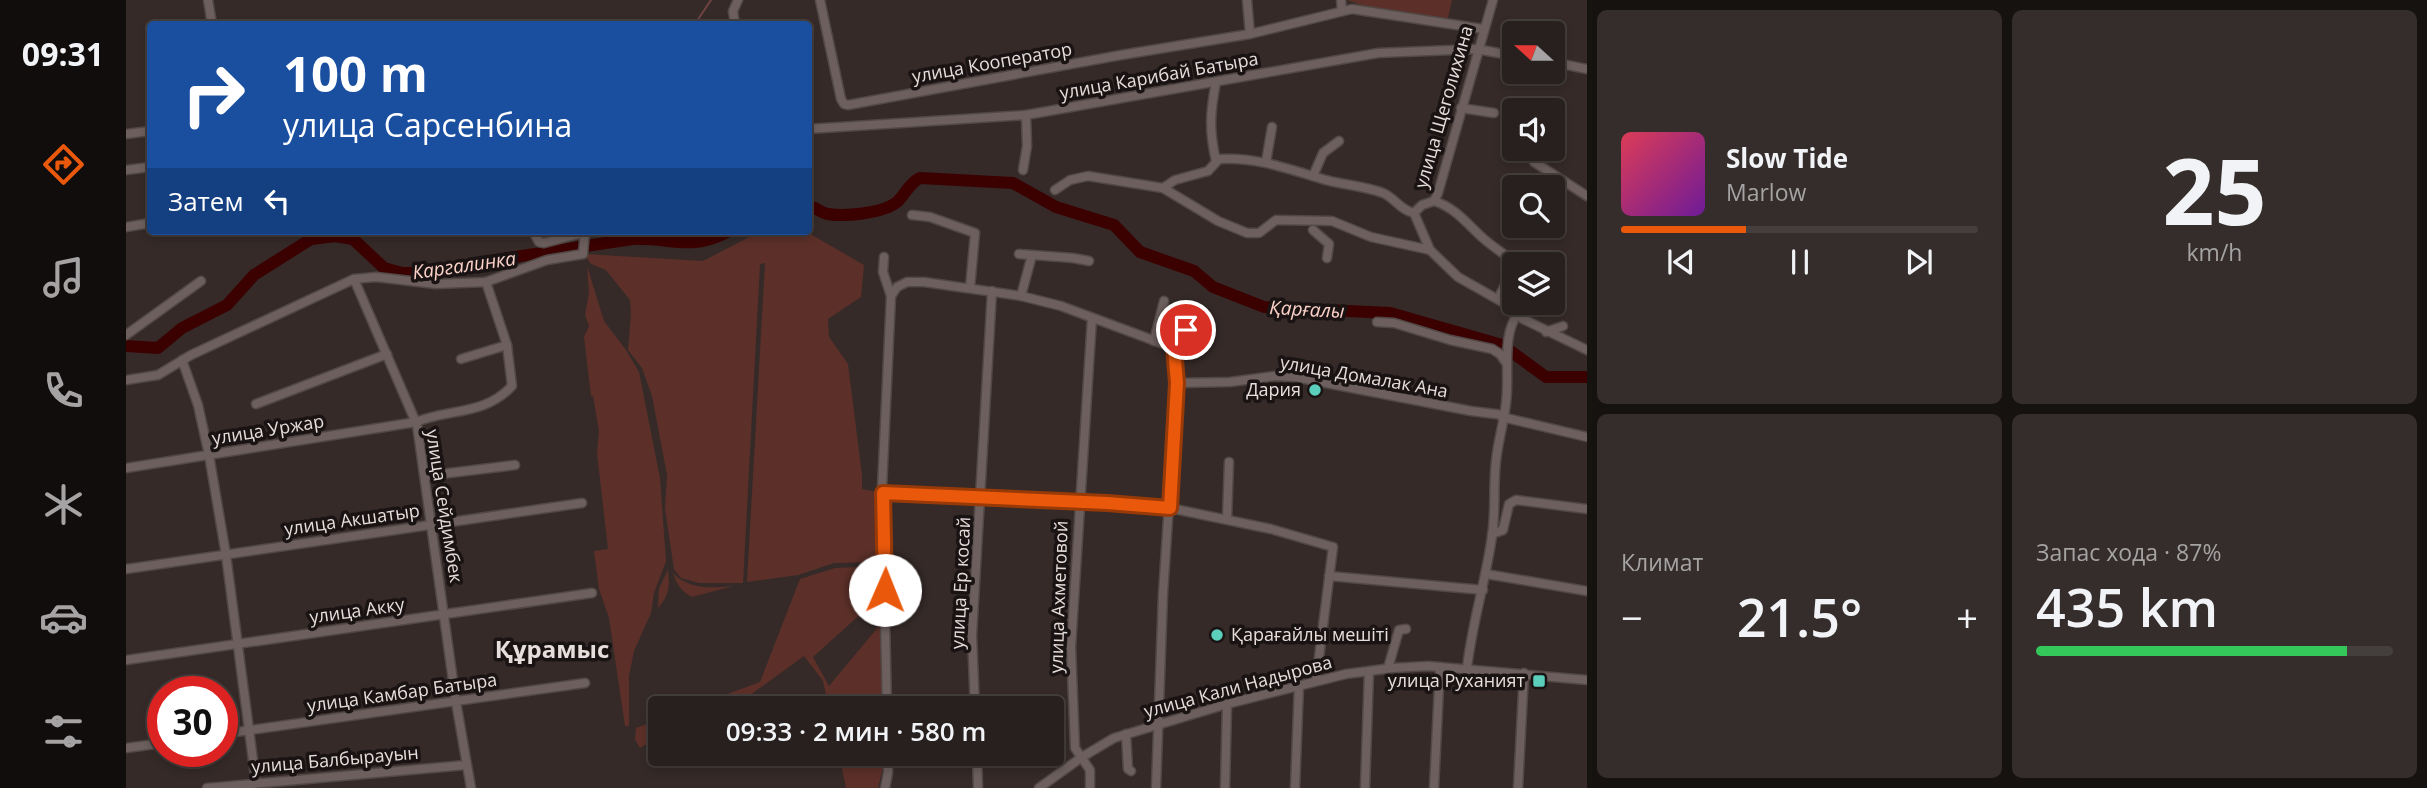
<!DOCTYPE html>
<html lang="ru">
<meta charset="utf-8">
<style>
:root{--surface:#28201e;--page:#342d2b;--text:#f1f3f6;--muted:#a5a3a4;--line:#443e3c;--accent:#ea580c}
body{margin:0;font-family:"Open Sans",sans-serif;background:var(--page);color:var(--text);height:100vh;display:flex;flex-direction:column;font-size:26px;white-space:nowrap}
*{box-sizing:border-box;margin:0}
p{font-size:23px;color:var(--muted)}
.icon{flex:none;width:38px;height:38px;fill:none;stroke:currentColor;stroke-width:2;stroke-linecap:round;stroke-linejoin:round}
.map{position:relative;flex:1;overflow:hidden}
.sheet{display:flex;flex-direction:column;gap:10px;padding:10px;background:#161210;width:840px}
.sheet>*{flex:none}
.top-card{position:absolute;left:21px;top:21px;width:665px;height:214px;border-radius:7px;box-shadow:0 4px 10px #0003,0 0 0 2px var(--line);background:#1a4fa0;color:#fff;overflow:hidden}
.needle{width:46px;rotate:291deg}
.buttons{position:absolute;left:1376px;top:21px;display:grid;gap:14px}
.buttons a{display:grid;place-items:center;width:63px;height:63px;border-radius:7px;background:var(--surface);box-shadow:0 4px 10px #0003,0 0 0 2px var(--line);font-size:35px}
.speed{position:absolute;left:21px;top:676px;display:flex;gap:14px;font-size:35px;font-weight:700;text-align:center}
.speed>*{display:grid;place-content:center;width:91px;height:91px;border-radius:50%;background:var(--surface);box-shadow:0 4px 10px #0003,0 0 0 2px var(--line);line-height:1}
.speed .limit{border:10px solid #d22;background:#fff;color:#111}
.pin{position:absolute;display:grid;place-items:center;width:60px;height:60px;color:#fff;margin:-30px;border:4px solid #fff;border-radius:50%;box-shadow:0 2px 7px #0007}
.me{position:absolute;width:77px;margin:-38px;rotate:1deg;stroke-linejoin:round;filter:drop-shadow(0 0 5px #0008)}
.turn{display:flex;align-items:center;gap:24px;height:147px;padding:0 21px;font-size:32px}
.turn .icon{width:91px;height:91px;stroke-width:2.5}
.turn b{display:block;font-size:49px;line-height:60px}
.then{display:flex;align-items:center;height:66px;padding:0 21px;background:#0003;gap:14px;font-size:26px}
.big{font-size:52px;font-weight:600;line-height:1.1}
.sheet .tile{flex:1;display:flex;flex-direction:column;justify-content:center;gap:10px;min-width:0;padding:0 24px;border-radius:10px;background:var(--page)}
.sheet .dial{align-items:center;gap:0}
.dial b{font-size:91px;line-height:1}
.song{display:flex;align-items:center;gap:21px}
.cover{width:84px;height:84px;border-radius:10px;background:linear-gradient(135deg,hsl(350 70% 55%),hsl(280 70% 35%))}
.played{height:7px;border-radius:4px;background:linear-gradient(90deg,var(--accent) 35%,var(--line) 35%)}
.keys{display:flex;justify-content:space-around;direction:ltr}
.heat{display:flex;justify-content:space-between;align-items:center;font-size:38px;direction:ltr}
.charge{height:10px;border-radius:5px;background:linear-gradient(90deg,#34c759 87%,var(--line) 0)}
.sheet .tiles{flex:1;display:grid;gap:10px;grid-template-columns:repeat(2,1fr)}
.trip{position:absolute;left:522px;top:696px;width:416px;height:70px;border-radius:7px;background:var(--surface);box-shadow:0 4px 10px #0003,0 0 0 2px var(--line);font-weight:600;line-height:70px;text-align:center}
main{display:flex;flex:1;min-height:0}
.menu{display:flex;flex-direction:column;width:126px;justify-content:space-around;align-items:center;background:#100d0c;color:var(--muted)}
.menu .icon{width:49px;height:49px}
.menu .on{color:var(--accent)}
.menu b{font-size:32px;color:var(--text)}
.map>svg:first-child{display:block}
.green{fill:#5c3028}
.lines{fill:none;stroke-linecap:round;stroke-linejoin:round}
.stream{stroke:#6e4342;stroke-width:2}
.river{stroke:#3b0000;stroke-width:12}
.minor-casing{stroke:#514846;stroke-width:11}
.minor{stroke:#6c5f5d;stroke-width:8}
.route-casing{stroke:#983908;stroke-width:18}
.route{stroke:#ea580c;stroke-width:12}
.poi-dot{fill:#5bcebc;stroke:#191413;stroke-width:2.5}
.labels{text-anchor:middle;stroke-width:7;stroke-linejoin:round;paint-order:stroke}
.street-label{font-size:18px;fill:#e6dedd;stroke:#191413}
.poi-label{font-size:18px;fill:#e6dedd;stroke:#191413;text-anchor:end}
.water-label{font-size:19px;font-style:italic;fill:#fbd1c8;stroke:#191413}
.district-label{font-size:24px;font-weight:bold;fill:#e6dedd;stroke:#191413}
</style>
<main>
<nav class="menu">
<b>09:31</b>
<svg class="icon on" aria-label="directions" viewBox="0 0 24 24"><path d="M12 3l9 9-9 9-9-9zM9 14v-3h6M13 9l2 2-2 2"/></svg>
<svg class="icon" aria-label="music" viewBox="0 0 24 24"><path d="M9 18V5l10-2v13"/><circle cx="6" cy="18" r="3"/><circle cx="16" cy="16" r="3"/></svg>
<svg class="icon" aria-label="phone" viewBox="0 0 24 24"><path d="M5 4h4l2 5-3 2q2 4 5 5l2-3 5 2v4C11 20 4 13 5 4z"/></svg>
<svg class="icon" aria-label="climate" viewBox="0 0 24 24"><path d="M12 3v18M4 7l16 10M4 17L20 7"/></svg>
<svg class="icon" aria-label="car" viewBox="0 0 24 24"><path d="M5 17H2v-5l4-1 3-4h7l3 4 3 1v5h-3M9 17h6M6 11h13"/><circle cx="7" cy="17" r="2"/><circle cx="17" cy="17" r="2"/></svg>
<svg class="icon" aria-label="filters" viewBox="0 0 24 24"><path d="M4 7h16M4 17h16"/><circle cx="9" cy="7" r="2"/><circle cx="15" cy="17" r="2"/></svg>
</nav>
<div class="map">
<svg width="1461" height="788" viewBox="0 0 1461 788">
<rect width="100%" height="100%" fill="#352a28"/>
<!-- green -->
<g class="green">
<path d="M1221,0H1326L1322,18C1289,21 1252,11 1221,0Z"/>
<polygon points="635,231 679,231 738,265 735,297 702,319 703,337 722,364 736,475 736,489 751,492 755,501 757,562 708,563 672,575 621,582 639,263 634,264 617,583 573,583 555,578 548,569 539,509 541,475 526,396 516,368 502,350 505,314 504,300 480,270 465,264 458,254 577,261"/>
<polygon points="461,266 478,321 500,350 513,372 534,478 540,561 528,593 525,613 508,651 503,676 503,726 499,726 483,618 473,589 468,551 482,549 471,453 473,431 467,396 465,396 458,337 463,326 459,315 463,293"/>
<polygon points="754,566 753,595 748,602 687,657 703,686 753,626 756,642 756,709 703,709 697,681 678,656 605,709 561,709 634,682 674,579 709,568"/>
<path d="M542,570C544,587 543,595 532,608L533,588Z"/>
<path d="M547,573C563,590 586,588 607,586L566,597C555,591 551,585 547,573Z"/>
<polygon points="534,719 534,736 514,748 509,739 510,728"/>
<polygon points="713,754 757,754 757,768 752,788 720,788"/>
</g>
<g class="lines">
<!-- stream -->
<polyline class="stream" points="569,24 585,0"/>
<!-- river -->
<g class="river">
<path d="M682,206C690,207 695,213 702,214C719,217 758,213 771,202C780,194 783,183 794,178L887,183L930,207L988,225L1014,252L1068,271L1087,287L1138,307L1264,313L1376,345L1420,377H1461"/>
<path d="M0,346L32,348L56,328L101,305L128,275L185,239L209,236L227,239L258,268L276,273H307L356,262L506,239C545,237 565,252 603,231"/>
</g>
<!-- minor casing -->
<g class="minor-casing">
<g id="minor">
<polyline points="82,0 86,24"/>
<polyline points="694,0 715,99 718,104 722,105 995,55 1124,34 1226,9 1357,29"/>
<polyline points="1121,0 1124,34"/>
<polyline points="1215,0 1216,11"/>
<polyline points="609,24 607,11 612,0"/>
<polyline points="1426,62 1461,69"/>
<polyline points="1335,108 1368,113"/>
<polyline points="682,129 900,115 1252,53 1351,49 1388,56"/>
<polyline points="0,134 24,131"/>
<path d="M1090,161C1083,130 1084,113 1090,82"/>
<polyline points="1140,162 1146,127"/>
<polyline points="1408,162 1461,196"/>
<polyline points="0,170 24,167"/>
<polyline points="897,170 901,146 900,115"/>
<polyline points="1187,176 1197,153 1213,141"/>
<path d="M1037,188L1049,180L1082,171L1093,159C1129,157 1160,168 1193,178C1214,185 1236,185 1257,193C1269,198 1274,210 1288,213L1304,250"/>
<polyline points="929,190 944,180 962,176 1037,188 1092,221 1121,233 1133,233 1150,220 1206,221 1245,237 1304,250 1332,277 1378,303 1397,319 1461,350"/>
<path d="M1308,201C1330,208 1341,224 1358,239C1367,247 1377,253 1386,260L1388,265"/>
<polyline points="1288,213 1296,205 1308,201 1312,193 1367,0"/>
<polyline points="786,215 804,217 849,233 844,288"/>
<polyline points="0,227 24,223"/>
<polyline points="1187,230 1203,244 1201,258"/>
<polyline points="407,231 413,242 418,243 464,231"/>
<polyline points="893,254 947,258 963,261"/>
<polyline points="758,257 757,272 765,296 756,488 761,709"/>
<polyline points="228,279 291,425 330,702 345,788"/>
<polyline points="360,282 421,260 457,254 459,231"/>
<polyline points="765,296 771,287 781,282 798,282 895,296 935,306 1048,348 1051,383 1037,594 1030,788"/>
<polyline points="895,296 906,255"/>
<polyline points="1372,299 1388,267"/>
<polyline points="1397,319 1406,303"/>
<polyline points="1251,322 1268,323 1324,340 1366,349 1374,354 1381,364"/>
<polyline points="1420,332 1437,326"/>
<polyline points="0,335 75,281"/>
<polyline points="1028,341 1038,301"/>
<polyline points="1048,348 1060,330"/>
<polyline points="335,359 381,345"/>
<polyline points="56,360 72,405 83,455 100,555 130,783"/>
<path d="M0,380L32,375L65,355L228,279L250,277L310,284L360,282L381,345L386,386C358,416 324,408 290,422L0,468"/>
<polyline points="1051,383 1104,382 1149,376 1169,377 1345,411 1377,415"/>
<polyline points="130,404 261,354"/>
<polyline points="1376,417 1461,437"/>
<polyline points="299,476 389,465"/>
<polyline points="757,493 981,503 1044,508 1145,529 1207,547 1190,681"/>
<polyline points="1101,519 1103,462"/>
<polyline points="1366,534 1377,530 1383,504 1390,500 1461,509"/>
<polyline points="0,569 456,503"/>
<polyline points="1360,574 1461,591"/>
<polyline points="1203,576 1357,590"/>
<polyline points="0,660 466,593"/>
<polyline points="1262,668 1273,630 1280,629"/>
<path d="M1341,668C1346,623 1360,580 1366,536C1370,511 1367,486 1370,461C1372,441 1378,422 1380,403C1384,377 1375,334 1392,314"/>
<polyline points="849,709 846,635 866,291"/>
<polyline points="96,734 459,683"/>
<polyline points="1000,734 1002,769 1005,771"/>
<polyline points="0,748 37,743"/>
<polyline points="851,754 852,788"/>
<polyline points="81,788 340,765"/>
<polyline points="759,788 762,773 762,754"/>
<polyline points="913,788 956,757 988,738 1101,704 1220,674 1266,668 1302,666 1461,680"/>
<polyline points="964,788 964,770 949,748 945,647 966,318"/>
<polyline points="1099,788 1101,704"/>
<polyline points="1169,788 1173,685"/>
<polyline points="1239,788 1243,671"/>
<polyline points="1308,788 1314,667"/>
<polyline points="1392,788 1398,673"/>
</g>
</g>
<!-- minor -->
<use href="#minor" class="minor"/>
</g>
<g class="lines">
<!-- route casing -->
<g class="route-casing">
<polyline id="route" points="759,590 757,493 981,503 1044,508 1051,383 1048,348 1060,330"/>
</g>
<!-- route -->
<use href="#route" class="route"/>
</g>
<!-- markers -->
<g class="poi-dot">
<circle cx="1189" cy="390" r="7"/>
<circle cx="1091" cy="635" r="7"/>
<rect x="1406" y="674" width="14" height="14" rx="3.5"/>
</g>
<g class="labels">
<!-- street labels -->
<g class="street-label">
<text transform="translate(866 63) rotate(-10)" y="6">улица Кооператор</text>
<text transform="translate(1033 76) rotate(-10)" y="6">улица Карибай Батыра</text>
<text transform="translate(1318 107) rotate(-74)" y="6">улица Щеголихина</text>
<text transform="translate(1238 377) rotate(10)" y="6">улица Домалак Ана</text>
<text transform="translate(142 430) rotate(-9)" y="6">улица Уржар</text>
<text transform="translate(318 506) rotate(81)" y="6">улица Сейдимбек</text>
<text transform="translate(226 520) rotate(-8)" y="6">улица Акшатыр</text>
<text transform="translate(835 583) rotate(-87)" y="6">улица Ер косай</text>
<text transform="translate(933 597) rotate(-88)" y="6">улица Ахметовой</text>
<text transform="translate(231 611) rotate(-8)" y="6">улица Акку</text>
<text transform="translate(1112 687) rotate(-15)" y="6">улица Кали Надырова</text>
<text transform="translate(276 693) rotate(-8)" y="6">улица Камбар Батыра</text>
<text transform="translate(209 760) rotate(-5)" y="6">улица Балбырауын</text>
</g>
<!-- poi labels -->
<g class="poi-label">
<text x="1175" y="396">Дария</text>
<text x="1105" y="641" text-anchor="start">Қарағайлы мешіті</text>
<text x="1399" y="687">улица Руханият</text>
</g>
<!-- water labels -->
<g class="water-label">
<text transform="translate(338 265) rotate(-8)" y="7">Каргалинка</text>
<text transform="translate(1181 309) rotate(3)" y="7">Қарғалы</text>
</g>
<!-- district labels -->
<g class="district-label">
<text x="426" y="658">Құрамыс</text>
</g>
</g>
</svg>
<div class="buttons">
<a><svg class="needle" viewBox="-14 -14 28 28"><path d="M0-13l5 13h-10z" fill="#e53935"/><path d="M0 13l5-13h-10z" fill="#a5a3a4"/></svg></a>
<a><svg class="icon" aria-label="sound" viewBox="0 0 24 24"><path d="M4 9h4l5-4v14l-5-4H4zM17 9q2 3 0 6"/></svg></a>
<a><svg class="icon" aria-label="search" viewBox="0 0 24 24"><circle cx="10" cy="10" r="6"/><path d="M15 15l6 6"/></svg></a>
<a><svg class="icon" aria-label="layers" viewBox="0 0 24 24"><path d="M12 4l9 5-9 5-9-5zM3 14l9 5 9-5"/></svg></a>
</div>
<div class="speed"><div class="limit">30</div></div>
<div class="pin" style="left:1060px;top:330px;background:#d93025"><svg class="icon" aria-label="arrive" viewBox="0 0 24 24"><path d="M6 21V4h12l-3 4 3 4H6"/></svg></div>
<svg class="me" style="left:759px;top:590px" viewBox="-20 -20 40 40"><circle r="19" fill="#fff"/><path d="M0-13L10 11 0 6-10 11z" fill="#ea580c"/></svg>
<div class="trip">09:33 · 2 мин · 580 m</div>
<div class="top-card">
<div class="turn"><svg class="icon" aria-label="right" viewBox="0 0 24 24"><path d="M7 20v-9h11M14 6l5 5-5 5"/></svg><div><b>100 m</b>улица Сарсенбина</div></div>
<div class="then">Затем<svg class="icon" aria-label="left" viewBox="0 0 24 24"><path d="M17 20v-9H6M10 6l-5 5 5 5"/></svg></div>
</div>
</div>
<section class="sheet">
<div class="tiles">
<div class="tile">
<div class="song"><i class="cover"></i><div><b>Slow Tide</b><p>Marlow</p></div></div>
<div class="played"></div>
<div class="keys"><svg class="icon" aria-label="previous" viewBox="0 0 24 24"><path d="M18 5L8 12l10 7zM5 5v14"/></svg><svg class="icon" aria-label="pause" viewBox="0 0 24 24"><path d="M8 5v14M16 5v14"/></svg><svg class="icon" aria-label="next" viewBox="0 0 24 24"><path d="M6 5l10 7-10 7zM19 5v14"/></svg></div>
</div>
<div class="tile dial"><b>25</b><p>km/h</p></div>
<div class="tile"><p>Климат</p>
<div class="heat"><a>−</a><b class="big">21.5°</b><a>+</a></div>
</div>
<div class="tile"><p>Запас хода · 87%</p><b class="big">435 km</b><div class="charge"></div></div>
</div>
</section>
</main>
